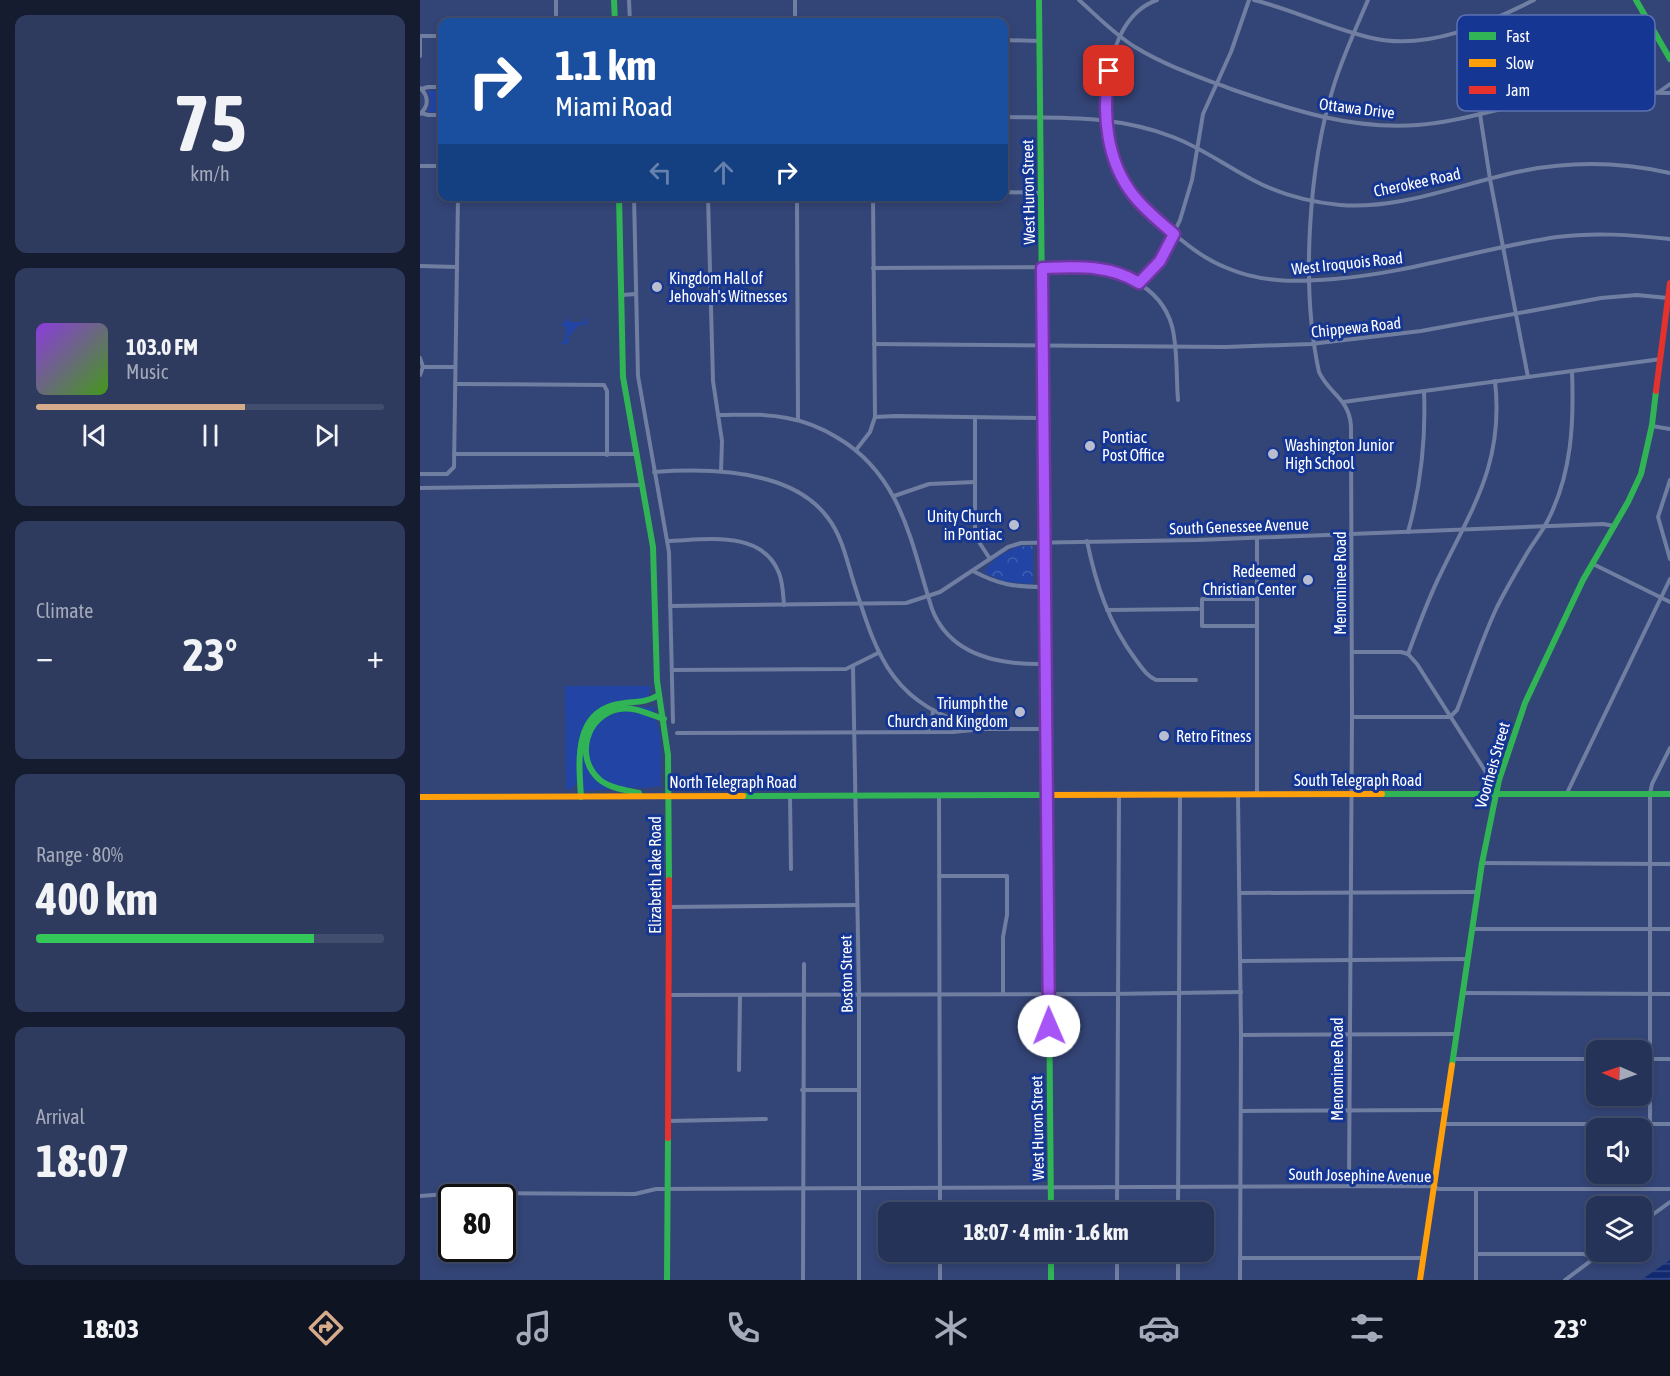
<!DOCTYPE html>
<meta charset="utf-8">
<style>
:root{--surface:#263358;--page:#2e3b5e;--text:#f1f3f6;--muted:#a4aaba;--line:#424e6e;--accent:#d6ab8b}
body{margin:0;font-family:"Asap Condensed",sans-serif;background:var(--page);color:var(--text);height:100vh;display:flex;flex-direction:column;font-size:22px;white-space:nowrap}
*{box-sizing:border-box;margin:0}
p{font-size:20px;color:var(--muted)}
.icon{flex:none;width:33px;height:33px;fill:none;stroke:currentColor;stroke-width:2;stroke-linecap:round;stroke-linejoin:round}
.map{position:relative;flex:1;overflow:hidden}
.drawer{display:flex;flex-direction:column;gap:15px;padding:15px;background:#151c30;width:420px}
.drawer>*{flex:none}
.top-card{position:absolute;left:18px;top:18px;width:570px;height:183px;border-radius:12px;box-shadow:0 3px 9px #0003,0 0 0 2px var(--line);background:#1a4fa0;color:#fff;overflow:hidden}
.needle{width:39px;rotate:272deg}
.buttons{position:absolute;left:1166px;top:1040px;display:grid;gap:12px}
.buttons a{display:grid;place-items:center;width:66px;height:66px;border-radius:12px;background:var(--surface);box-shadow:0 3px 9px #0003,0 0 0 2px var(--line);font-size:30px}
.speed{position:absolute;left:18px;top:1184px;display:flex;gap:12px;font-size:30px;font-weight:700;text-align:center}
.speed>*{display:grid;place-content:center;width:78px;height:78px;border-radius:50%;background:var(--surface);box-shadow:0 3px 9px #0003,0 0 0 2px var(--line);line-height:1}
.speed .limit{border:3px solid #111;border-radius:9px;background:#fff;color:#111}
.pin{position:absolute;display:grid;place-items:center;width:51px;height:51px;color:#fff;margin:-26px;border-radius:12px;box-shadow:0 3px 9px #0006}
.me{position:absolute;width:66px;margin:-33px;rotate:359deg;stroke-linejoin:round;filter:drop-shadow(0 0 4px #0008)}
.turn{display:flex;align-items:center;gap:21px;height:126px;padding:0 18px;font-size:27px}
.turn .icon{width:78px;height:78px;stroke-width:2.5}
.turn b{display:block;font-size:42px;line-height:51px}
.lanes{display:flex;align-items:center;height:57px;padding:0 18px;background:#0003;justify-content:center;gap:30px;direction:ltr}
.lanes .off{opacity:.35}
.big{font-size:45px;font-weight:700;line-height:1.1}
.drawer .card{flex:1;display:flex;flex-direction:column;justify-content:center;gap:9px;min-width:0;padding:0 21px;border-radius:12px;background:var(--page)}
.drawer .dial{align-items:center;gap:0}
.dial b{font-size:78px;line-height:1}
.song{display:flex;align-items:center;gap:18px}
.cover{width:72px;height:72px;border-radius:9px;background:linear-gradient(135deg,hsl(270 70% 55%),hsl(100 70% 35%))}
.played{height:6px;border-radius:3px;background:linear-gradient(90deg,var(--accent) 60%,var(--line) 60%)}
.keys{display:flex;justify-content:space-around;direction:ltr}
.heat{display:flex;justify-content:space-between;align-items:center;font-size:33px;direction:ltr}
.charge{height:9px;border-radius:4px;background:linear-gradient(90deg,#34c759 80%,var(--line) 0)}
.trip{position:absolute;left:458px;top:1202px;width:336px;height:60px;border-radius:12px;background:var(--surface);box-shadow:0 3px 9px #0003,0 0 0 2px var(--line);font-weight:700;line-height:60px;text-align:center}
.menu{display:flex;height:96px;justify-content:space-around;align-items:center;background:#0f1423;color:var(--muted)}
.menu .icon{width:42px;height:42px}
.menu .selected{color:var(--accent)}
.menu b{font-size:27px;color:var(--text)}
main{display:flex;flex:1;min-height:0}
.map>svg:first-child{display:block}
.green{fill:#2144a5}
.forest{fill:url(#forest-crowns)}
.water{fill:url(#water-rules)}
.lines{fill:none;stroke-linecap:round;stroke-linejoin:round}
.street{stroke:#707ea1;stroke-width:4}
.fast{stroke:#30b455;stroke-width:6}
.slow{stroke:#ff9f0a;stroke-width:6}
.jam{stroke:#e5322d;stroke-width:6}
.route-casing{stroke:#6d37a1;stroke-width:15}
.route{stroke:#a855f7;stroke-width:10}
.poi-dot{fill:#b8becf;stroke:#163693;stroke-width:2}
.labels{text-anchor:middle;stroke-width:6;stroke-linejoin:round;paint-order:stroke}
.street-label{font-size:16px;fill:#fff;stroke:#163693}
.poi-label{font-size:16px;fill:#fff;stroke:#163693;text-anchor:start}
.key{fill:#163693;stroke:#5c72b3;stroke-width:1.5}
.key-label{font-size:16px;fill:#fff}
</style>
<main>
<section class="drawer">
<div class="card dial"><b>75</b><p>km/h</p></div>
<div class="card">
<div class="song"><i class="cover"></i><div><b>103.0 FM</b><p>Music</p></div></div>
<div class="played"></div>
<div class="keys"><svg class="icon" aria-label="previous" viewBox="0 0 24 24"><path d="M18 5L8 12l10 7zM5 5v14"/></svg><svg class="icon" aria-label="pause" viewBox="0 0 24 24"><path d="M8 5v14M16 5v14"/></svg><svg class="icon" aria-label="next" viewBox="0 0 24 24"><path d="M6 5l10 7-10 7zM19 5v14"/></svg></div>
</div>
<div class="card"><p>Climate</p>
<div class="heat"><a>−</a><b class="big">23°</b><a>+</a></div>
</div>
<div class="card"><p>Range · 80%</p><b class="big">400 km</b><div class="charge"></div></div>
<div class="card"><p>Arrival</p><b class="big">18:07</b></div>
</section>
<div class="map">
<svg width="1250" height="1280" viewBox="0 0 1250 1280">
<defs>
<pattern id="forest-crowns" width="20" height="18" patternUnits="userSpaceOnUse" patternTransform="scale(1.5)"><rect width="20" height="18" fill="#2144a5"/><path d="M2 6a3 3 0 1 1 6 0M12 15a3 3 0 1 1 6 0" fill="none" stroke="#4260b2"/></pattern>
<pattern id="water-rules" width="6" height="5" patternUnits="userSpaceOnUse" patternTransform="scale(1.5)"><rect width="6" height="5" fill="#112971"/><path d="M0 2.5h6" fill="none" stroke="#354986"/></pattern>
</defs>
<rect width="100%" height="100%" fill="#334476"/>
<!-- green -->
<g class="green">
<polygon points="22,90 22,112 8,112 11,101 8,91"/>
<polygon points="148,318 150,322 164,322 166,317 168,320 165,326 160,324 148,337 150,342 143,345 141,342 145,341 146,327 141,325"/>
<path d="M145,686H230C231,692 229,696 224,701L199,702L162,729L158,744L157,782L154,787L146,790Z"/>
<path d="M196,707H234L235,713C220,712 206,704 189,710C150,724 157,775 193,789L163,791C162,783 162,775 162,767C161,738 164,716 196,707Z"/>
<path d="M206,711C214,712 226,714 233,718C245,725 239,776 241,786C225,788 201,790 186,782C182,780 179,775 176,772C153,746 176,714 206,711Z"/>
<polygon points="518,717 536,724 537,728 514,729 513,726"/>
</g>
<!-- forest -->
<path class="forest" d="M601,546H613V584L587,582L566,574L565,570C573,559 588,549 601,546Z"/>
<!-- water -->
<polygon class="water" points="1250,1260 1250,1280 1221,1280"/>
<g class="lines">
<!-- street -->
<g class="street">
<polyline points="209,0 210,22"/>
<polyline points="375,0 375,22"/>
<path d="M659,0C677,16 694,34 715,47C744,65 779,77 811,89C872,110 932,130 998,125C1039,122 1078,108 1118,101C1148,96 1179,93 1209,92C1223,92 1237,93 1250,93"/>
<path d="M737,0C702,12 689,56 687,90C683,147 697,185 740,222C761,240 781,258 807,268C842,283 877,282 914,279C990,273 1062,248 1137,237C1175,232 1212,235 1250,239"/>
<path d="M834,0C874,10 912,29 952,38C1007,51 1066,24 1114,0"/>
<polyline points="136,22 136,0"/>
<polyline points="0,36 22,36"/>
<polyline points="584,40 619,41"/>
<polyline points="0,56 0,36"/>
<path d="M0,88C9,96 9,106 0,114"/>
<polyline points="1,89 8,87 22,87"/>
<polyline points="1239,92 1250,84"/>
<polyline points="1,113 8,115 22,115"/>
<polyline points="1060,114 1070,179 1108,377"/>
<path d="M584,117C642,118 698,115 753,137C782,148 806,166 833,180C859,194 890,202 920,205C981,210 1042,183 1102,171C1151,161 1201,162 1250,173"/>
<polyline points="0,166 22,166"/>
<polyline points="584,192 621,193"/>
<polyline points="214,196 218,376 249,552 253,722"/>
<polyline points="288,196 293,381 302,441 301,471"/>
<polyline points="377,196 378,420"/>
<polyline points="0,266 37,267"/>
<path d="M453,268L657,267C696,268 740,284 752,326C758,350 756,377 758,400"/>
<polyline points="719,283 742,258 760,220 772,180 783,114 811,52 829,0"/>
<polyline points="202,295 216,294"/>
<polyline points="454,344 805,347 891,344 1001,331 1181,298 1217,295 1248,298"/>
<polyline points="0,358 3,367 0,375"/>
<polyline points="3,367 35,367"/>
<polyline points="35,384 184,385 187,391 187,455"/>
<polyline points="923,402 1241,359"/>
<path d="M298,415C321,415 344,413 367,418C384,421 402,428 418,438C482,476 491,543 512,609C530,656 579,665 624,664"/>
<polyline points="455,417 476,416 623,418"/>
<polyline points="555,417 555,529 559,542 570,559"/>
<polyline points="1232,426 1250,429"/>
<polyline points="436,450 450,432 455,417 453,196"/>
<polyline points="34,454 216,454"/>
<path d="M234,472C289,468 372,469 408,518C421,535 426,557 432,577C458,660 471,705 563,729"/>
<polyline points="0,474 27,474 34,467 38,196"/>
<polyline points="1250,480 1238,517 1250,559"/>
<polyline points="0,488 222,485"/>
<polyline points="474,496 509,484 555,482"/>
<path d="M988,532C1001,485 1006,439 1004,391"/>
<path d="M247,541C285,540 342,529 359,573C363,583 363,594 364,605"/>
<path d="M667,541C676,585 689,624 716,660C722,668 727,676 736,680H776"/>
<polyline points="1173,564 1250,602"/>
<path d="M553,571C579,585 595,587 624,587"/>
<polyline points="250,606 486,603 520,592 588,547 601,543 778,540 1183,524 1195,526"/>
<polyline points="687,610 778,609"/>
<polyline points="837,626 782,626 782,599 837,599"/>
<polyline points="932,652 981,652 988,654"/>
<path d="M988,654C998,627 1008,599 1021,573C1054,505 1084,461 1075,381"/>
<polyline points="988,654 997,664 1069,777"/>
<polyline points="433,667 439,993 439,1280"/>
<polyline points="252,670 426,669 458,653"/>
<polyline points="932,717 1030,717"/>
<path d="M1030,717L1037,710C1050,676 1061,641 1077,607C1086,589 1096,572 1106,555C1113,543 1122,532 1128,520C1152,473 1154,422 1152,371"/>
<polyline points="507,731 512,722 513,710"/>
<polyline points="257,733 533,732 563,729 625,729"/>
<polyline points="1147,793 1250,579"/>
<polyline points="837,794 837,538"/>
<polyline points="818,795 821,1035 820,1280"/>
<polyline points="370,796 371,869"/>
<polyline points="519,796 520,1212"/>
<polyline points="1062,863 1250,864"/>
<polyline points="519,876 587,876 587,915 583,937 583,994"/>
<polyline points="821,893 1057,892"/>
<polyline points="249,907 437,905"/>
<polyline points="1052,929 1250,929"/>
<polyline points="821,961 1047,959"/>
<polyline points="1043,993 1250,994"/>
<polyline points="249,995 690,994 821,992"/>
<polyline points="821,1035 1037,1034"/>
<polyline points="1033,1059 1176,1059"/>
<polyline points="1221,1059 1250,1059"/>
<polyline points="319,1070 320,995"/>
<polyline points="382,1090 439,1090"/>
<polyline points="821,1111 1026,1110"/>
<polyline points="248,1121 346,1119"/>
<polyline points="1024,1124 1250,1124"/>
<polyline points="1230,1124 1230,794 1232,784 1250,748"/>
<path d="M929,1186L932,717L931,426C929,398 909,394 899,372C881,289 888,167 914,85C923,56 936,28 948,0"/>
<polyline points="0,1196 39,1193 215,1194 236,1189 1010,1186 1019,1189 1250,1189"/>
<polyline points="697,1212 699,795"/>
<polyline points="758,1212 760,795"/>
<polyline points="1221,1223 1250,1202"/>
<polyline points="697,1251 697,1280"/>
<polyline points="1056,1254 1164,1254 1175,1258"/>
<polyline points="820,1258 1004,1258"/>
<polyline points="383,1280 384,964"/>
<polyline points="520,1280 520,1251"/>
<polyline points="758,1280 758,1251"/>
<polyline points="1056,1280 1056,1189"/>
<polyline points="1145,1280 1184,1251"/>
</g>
<!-- fast -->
<g class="fast">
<polyline points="194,0 195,22"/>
<polyline points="619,0 626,704"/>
<polyline points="1216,0 1250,59"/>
<polyline points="199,196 203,377 233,547 237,681 248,755 249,880"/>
<path d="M219,793C206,790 190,788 180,780C154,758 166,715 199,709C214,706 230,715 244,719"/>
<polyline points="962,794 1250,794"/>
<polyline points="323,796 626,795"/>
<path d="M161,797C159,764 153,716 194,705C211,700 222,705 239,695"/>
<polyline points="628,879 631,1212"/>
<polyline points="1032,1065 1062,863 1079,780 1105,703 1163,580 1208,502 1221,474 1232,425 1236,391"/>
<polyline points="631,1251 631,1280"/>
<polyline points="247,1280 248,1138"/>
</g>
<!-- slow -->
<g class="slow">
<polyline points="626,795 962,794"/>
<polyline points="0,797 323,796"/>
<polyline points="1000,1280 1032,1065"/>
</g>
<!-- jam -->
<g class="jam">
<polyline points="1236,391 1250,283"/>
<polyline points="626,704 628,879"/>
<polyline points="248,1138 249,880"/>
</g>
</g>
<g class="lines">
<!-- route casing -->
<g class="route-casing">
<path id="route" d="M629,1026L622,268C656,267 689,264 719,283L740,261L754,234C740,222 725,210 714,196C686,161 682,113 689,71"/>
</g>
<!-- route -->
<use href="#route" class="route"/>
</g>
<!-- markers -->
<g class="poi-dot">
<circle cx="237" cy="287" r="6"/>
<circle cx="670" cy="446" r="6"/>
<circle cx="853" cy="454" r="6"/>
<circle cx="594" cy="525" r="6"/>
<circle cx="888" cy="580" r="6"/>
<circle cx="600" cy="712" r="6"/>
<circle cx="744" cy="736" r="6"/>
</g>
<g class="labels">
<!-- street labels -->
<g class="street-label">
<text transform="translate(937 108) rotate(7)" y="6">Ottawa Drive</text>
<text transform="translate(997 182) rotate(-12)" y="6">Cherokee Road</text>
<text transform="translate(608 192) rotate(-91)" y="6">West Huron Street</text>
<text transform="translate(927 263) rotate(-6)" y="6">West Iroquois Road</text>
<text transform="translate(936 327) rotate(-6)" y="6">Chippewa Road</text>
<text transform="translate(819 526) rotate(-2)" y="6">South Genessee Avenue</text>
<text transform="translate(920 583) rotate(-90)" y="6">Menominee Road</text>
<text transform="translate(1072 765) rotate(-74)" y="6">Voorheis Street</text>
<text x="938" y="786">South Telegraph Road</text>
<text x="313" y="788">North Telegraph Road</text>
<text transform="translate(235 875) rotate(-90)" y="6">Elizabeth Lake Road</text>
<text transform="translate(426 974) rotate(-91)" y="6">Boston Street</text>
<text transform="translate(917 1069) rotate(-90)" y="6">Menominee Road</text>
<text transform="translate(617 1128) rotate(-91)" y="6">West Huron Street</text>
<text transform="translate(940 1175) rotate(1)" y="6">South Josephine Avenue</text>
</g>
<!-- poi labels -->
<g class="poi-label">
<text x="249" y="284">Kingdom Hall of<tspan x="249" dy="18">Jehovah's Witnesses</tspan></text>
<text x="682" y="443">Pontiac<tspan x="682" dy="18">Post Office</tspan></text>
<text x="865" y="451">Washington Junior<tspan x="865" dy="18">High School</tspan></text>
<text x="582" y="522" text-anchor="end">Unity Church<tspan x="582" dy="18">in Pontiac</tspan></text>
<text x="876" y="577" text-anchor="end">Redeemed<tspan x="876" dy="18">Christian Center</tspan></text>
<text x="588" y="709" text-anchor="end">Triumph the<tspan x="588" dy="18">Church and Kingdom</tspan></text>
<text x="756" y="742">Retro Fitness</text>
</g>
</g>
<!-- legend -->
<rect x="1037" y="15" width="198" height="96" rx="9" class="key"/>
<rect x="1049" y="32" width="27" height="8" fill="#30b455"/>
<rect x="1049" y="59" width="27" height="8" fill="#ff9f0a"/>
<rect x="1049" y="86" width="27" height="8" fill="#e5322d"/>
<g class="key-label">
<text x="1086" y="42">Fast</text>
<text x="1086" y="69">Slow</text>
<text x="1086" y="96">Jam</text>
</g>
</svg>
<div class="buttons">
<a><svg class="needle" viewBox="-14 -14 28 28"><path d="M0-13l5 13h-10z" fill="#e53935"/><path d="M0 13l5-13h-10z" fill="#a4aaba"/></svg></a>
<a><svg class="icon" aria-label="sound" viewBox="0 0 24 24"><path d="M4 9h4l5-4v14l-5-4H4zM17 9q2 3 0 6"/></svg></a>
<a><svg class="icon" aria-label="layers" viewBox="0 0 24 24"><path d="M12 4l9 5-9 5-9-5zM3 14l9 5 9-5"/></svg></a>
</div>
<div class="speed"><div class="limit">80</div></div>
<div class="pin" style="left:689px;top:71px;background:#d93025"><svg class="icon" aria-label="arrive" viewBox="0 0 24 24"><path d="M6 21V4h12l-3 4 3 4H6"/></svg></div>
<svg class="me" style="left:629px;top:1026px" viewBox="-20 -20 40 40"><circle r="19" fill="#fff"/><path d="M0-13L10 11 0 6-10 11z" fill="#a855f7"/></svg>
<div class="trip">18:07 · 4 min · 1.6 km</div>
<div class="top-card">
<div class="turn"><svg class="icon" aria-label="right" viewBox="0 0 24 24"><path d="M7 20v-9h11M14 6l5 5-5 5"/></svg><div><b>1.1 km</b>Miami Road</div></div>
<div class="lanes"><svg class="icon off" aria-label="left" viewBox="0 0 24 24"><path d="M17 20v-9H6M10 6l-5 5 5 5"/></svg><svg class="icon off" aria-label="ahead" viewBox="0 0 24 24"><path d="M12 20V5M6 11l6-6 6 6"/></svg><svg class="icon" aria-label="right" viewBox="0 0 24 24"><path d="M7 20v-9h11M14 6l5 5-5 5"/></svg></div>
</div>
</div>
</main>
<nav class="menu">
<b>18:03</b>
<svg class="icon selected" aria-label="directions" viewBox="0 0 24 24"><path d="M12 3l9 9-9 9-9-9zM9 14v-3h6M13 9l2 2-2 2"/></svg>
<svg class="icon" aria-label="music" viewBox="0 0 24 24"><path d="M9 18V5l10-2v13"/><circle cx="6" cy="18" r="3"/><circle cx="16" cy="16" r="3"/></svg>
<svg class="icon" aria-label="phone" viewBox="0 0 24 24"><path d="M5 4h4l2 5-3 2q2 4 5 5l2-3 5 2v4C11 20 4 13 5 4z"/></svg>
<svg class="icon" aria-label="climate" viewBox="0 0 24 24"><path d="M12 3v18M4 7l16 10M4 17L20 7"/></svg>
<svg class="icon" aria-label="car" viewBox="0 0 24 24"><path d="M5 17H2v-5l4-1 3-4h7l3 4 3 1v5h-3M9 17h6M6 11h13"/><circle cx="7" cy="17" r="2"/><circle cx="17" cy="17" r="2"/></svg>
<svg class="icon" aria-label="filters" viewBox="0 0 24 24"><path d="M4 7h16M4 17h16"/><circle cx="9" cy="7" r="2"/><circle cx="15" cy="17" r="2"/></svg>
<b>23°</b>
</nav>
